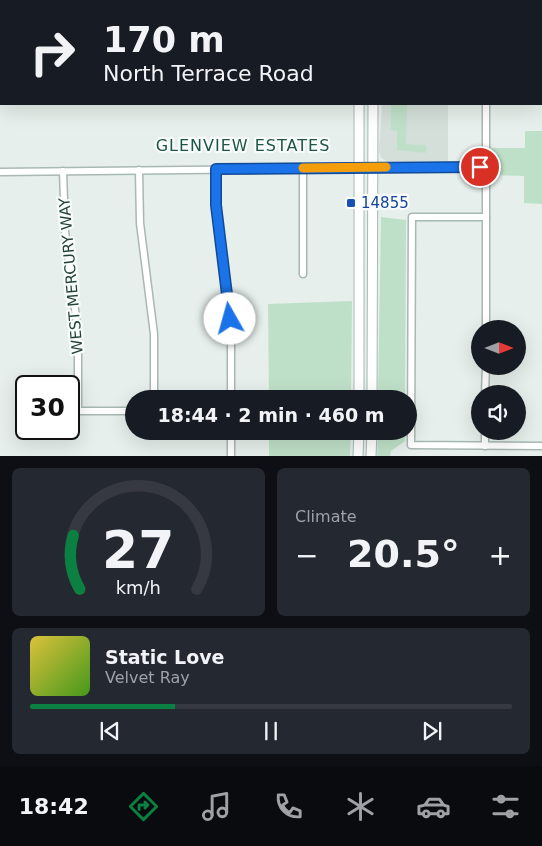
<!DOCTYPE html>
<meta charset="utf-8">
<style>
:root{--surface:#171b24;--page:#242831;--text:#f1f3f6;--muted:#9ea1a6;--line:#363941;--accent:#0b8043}
body{margin:0;font-family:"DejaVu Sans",sans-serif;background:var(--page);color:var(--text);height:100vh;display:flex;flex-direction:column;font-size:19px;white-space:nowrap}
*{box-sizing:border-box;margin:0}
p{font-size:16px;color:var(--muted)}
.icon{flex:none;width:28px;height:28px;fill:none;stroke:currentColor;stroke-width:2;stroke-linecap:round;stroke-linejoin:round}
.map{position:relative;height:456px;overflow:hidden}
.sheet{display:flex;flex-direction:column;gap:12px;padding:12px;background:#0d0f14;flex:1}
.sheet>*{flex:none}
.guide{position:absolute;left:0px;top:0px;width:542px;height:105px;box-shadow:0 5px 20px #0002;background:#171b24;color:var(--text);overflow:hidden}
.needle{width:32px;rotate:90deg}
.buttons{position:absolute;left:471px;top:320px;display:grid;gap:10px}
.buttons a{display:grid;place-items:center;width:55px;height:55px;border-radius:50%;background:var(--surface);box-shadow:0 5px 20px #0002;font-size:25px}
.speed{position:absolute;left:15px;top:375px;display:flex;gap:10px;font-size:25px;font-weight:700;text-align:center}
.speed>*{display:grid;place-content:center;width:65px;height:65px;border-radius:50%;background:var(--surface);box-shadow:0 5px 20px #0002;line-height:1}
.speed .limit{border:2px solid #111;border-radius:8px;background:#fff;color:#111}
.pin{position:absolute;display:grid;place-items:center;width:42px;height:42px;color:#fff;margin:-21px;border:2px solid #fff;border-radius:50%;box-shadow:0 1px 5px #0007}
.me{position:absolute;width:55px;margin:-28px;rotate:353deg;stroke-linejoin:round;filter:drop-shadow(0 0 4px #0008)}
.turn{display:flex;align-items:center;gap:18px;height:105px;padding:0 20px;font-size:22px}
.turn .icon{width:65px;height:65px;stroke-width:2.5}
.turn b{display:block;font-size:35px;line-height:42px}
.big{font-size:38px;font-weight:700;line-height:1.1}
.sheet .tile{flex:1;display:flex;flex-direction:column;justify-content:center;gap:8px;min-width:0;padding:0 18px;border-radius:8px;background:var(--page)}
.sheet .dial{align-items:center;gap:0}
.dial svg{height:130px;overflow:visible;fill:none;stroke:var(--line);stroke-width:7;stroke-linecap:round;text-anchor:middle}
.dial text{fill:var(--text);stroke:none}
.song{display:flex;align-items:center;gap:15px}
.cover{width:60px;height:60px;border-radius:8px;background:linear-gradient(135deg,hsl(50 70% 55%),hsl(100 70% 35%))}
.played{height:5px;border-radius:2px;background:linear-gradient(90deg,var(--accent) 30%,var(--line) 30%)}
.keys{display:flex;justify-content:space-around;direction:ltr}
.heat{display:flex;justify-content:space-between;align-items:center;font-size:28px;direction:ltr}
.sheet .tiles{flex:1;display:grid;gap:12px;grid-template-columns:1fr 1fr}
.tile:last-child{grid-column:span 2}
.trip{position:absolute;left:125px;top:390px;width:292px;height:50px;border-radius:25px;background:var(--surface);box-shadow:0 5px 20px #0002;font-weight:700;line-height:50px;text-align:center}
.dock{display:flex;height:80px;justify-content:space-around;align-items:center;background:#090b0e;color:var(--muted)}
.dock .icon{width:35px;height:35px}
.dock .active{color:var(--accent)}
.dock b{font-size:22px;color:var(--text)}
.map>svg:first-child{display:block}
.built{fill:#d4dfda}
.green{fill:#bfe0c8}
.lines{fill:none;stroke-linecap:round;stroke-linejoin:round}
.stream{stroke:#8ec9d4;stroke-width:2}
.street-casing{stroke:#a8b8b2;stroke-width:9}
.secondary-casing{stroke:#a4bbb3;stroke-width:11}
.street{stroke:#fff;stroke-width:6}
.secondary{stroke:#fff;stroke-width:9}
.route-casing{stroke:#114b97;stroke-width:12}
.route{stroke:#1a73e8;stroke-width:9}
.slow{stroke:#f59e0b;stroke-width:9}
.transit-dot{fill:#1a4fb4;stroke:#f7fbf9;stroke-width:2}
.labels{text-anchor:middle;stroke-width:4.5;stroke-linejoin:round;paint-order:stroke}
.transit-label{font-size:15px;fill:#164399;stroke:#f7fbf9;text-anchor:start}
.street-label{font-size:15px;fill:#24423a;stroke:#f7fbf9}
.neighbourhood-label{font-size:16px;letter-spacing:1px;fill:#1f5548;stroke:#f7fbf9}
</style>
<div class="map">
<svg width="542" height="456" viewBox="0 0 542 456">
<rect width="100%" height="100%" fill="#e6efeb"/>
<!-- built -->
<polygon class="built" points="382,104 448,104 448,161 387,161 381,158 379,150"/>
<!-- green -->
<g class="green">
<polygon points="391,104 407,104 406,144 426,145 426,153 397,150 397,131 391,130"/>
<polygon points="525,131 542,131 542,204 524,203 524,176 491,175 491,148 525,148"/>
<polygon points="381,217 406,220 405,399 378,399"/>
<polygon points="352,301 351,399 269,399 268,304"/>
<polygon points="269,431 351,431 350,456 269,456"/>
<polygon points="378,431 405,431 405,441 391,451 390,456 377,456"/>
</g>
<g class="lines">
<!-- stream -->
<polyline class="stream" points="488,155 498,156"/>
<!-- street casing -->
<g class="street-casing">
<g id="street">
<polyline points="56,0 56,1"/>
<polyline points="130,0 131,1"/>
<polyline points="204,0 204,1"/>
<polyline points="541,78 542,78"/>
<polyline points="0,95 1,95"/>
<polyline points="303,168 303,274"/>
<polyline points="215,169 216,205 231,332 231,399"/>
<polyline points="139,170 140,223 154,334 154,399"/>
<polyline points="63,171 65,231 78,333 78,411 134,411"/>
<polyline points="0,172 486,167"/>
<polyline points="486,217 412,217 411,445 542,446"/>
<polyline points="486,329 486,104"/>
<polyline points="485,394 486,366"/>
<polyline points="231,431 231,456"/>
<polyline points="485,446 485,431"/>
</g>
</g>
<!-- secondary casing -->
<g class="secondary-casing">
<g id="secondary">
<polyline points="359,0 359,1"/>
<polyline points="373,0 373,1"/>
<polyline points="359,399 359,104"/>
<polyline points="372,399 373,104"/>
<polyline points="358,456 359,431"/>
<polyline points="371,456 372,431"/>
</g>
</g>
<!-- street -->
<use href="#street" class="street"/>
<!-- secondary -->
<use href="#secondary" class="secondary"/>
</g>
<g class="lines">
<!-- route casing -->
<g class="route-casing">
<polyline id="route" points="230,319 216,205 216,169 480,167"/>
</g>
<!-- route -->
<use href="#route" class="route"/>
<!-- slow -->
<polyline class="slow" points="303,168 386,167"/>
</g>
<!-- markers -->
<rect class="transit-dot" x="346" y="198" width="10" height="10" rx="2.5"/>
<g class="labels">
<!-- transit labels -->
<g class="transit-label">
<text x="361" y="208">14855</text>
</g>
<!-- street labels -->
<g class="street-label">
<text transform="translate(71 276) rotate(-95)" y="5">WEST MERCURY WAY</text>
</g>
<!-- neighbourhood labels -->
<g class="neighbourhood-label">
<text x="243" y="151">GLENVIEW ESTATES</text>
</g>
</g>
</svg>
<div class="buttons">
<a><svg class="needle" viewBox="-14 -14 28 28"><path d="M0-13l5 13h-10z" fill="#e53935"/><path d="M0 13l5-13h-10z" fill="#9ea1a6"/></svg></a>
<a><svg class="icon" aria-label="sound" viewBox="0 0 24 24"><path d="M4 9h4l5-4v14l-5-4H4zM17 9q2 3 0 6"/></svg></a>
</div>
<div class="speed"><div class="limit">30</div></div>
<div class="pin" style="left:480px;top:167px;background:#d93025"><svg class="icon" aria-label="arrive" viewBox="0 0 24 24"><path d="M6 21V4h12l-3 4 3 4H6"/></svg></div>
<svg class="me" style="left:230px;top:319px" viewBox="-20 -20 40 40"><circle r="19" fill="#fff"/><path d="M0-13L10 11 0 6-10 11z" fill="#1a73e8"/></svg>
<div class="trip">18:44 · 2 min · 460 m</div>
<div class="guide">
<div class="turn"><svg class="icon" aria-label="right" viewBox="0 0 24 24"><path d="M7 20v-9h11M14 6l5 5-5 5"/></svg><div><b>170 m</b>North Terrace Road</div></div>
</div>
</div>
<section class="sheet">
<div class="tiles">
<div class="tile dial"><svg viewBox="0 0 100 80">
<path d="M14 69A42 42 0 1 1 86 69"/>
<path d="M14 69A42 42 0 0 1 10 36" stroke="#0b8043"/>
<text x="50" y="56" font-size="32" font-weight="700">27</text>
<text x="50" y="72" font-size="11">km/h</text>
</svg></div>
<div class="tile"><p>Climate</p>
<div class="heat"><a>−</a><b class="big">20.5°</b><a>+</a></div>
</div>
<div class="tile">
<div class="song"><i class="cover"></i><div><b>Static Love</b><p>Velvet Ray</p></div></div>
<div class="played"></div>
<div class="keys"><svg class="icon" aria-label="previous" viewBox="0 0 24 24"><path d="M18 5L8 12l10 7zM5 5v14"/></svg><svg class="icon" aria-label="pause" viewBox="0 0 24 24"><path d="M8 5v14M16 5v14"/></svg><svg class="icon" aria-label="next" viewBox="0 0 24 24"><path d="M6 5l10 7-10 7zM19 5v14"/></svg></div>
</div>
</div>
</section>
<nav class="dock">
<b>18:42</b>
<svg class="icon active" aria-label="directions" viewBox="0 0 24 24"><path d="M12 3l9 9-9 9-9-9zM9 14v-3h6M13 9l2 2-2 2"/></svg>
<svg class="icon" aria-label="music" viewBox="0 0 24 24"><path d="M9 18V5l10-2v13"/><circle cx="6" cy="18" r="3"/><circle cx="16" cy="16" r="3"/></svg>
<svg class="icon" aria-label="phone" viewBox="0 0 24 24"><path d="M5 4h4l2 5-3 2q2 4 5 5l2-3 5 2v4C11 20 4 13 5 4z"/></svg>
<svg class="icon" aria-label="climate" viewBox="0 0 24 24"><path d="M12 3v18M4 7l16 10M4 17L20 7"/></svg>
<svg class="icon" aria-label="car" viewBox="0 0 24 24"><path d="M5 17H2v-5l4-1 3-4h7l3 4 3 1v5h-3M9 17h6M6 11h13"/><circle cx="7" cy="17" r="2"/><circle cx="17" cy="17" r="2"/></svg>
<svg class="icon" aria-label="filters" viewBox="0 0 24 24"><path d="M4 7h16M4 17h16"/><circle cx="9" cy="7" r="2"/><circle cx="15" cy="17" r="2"/></svg>
</nav>
